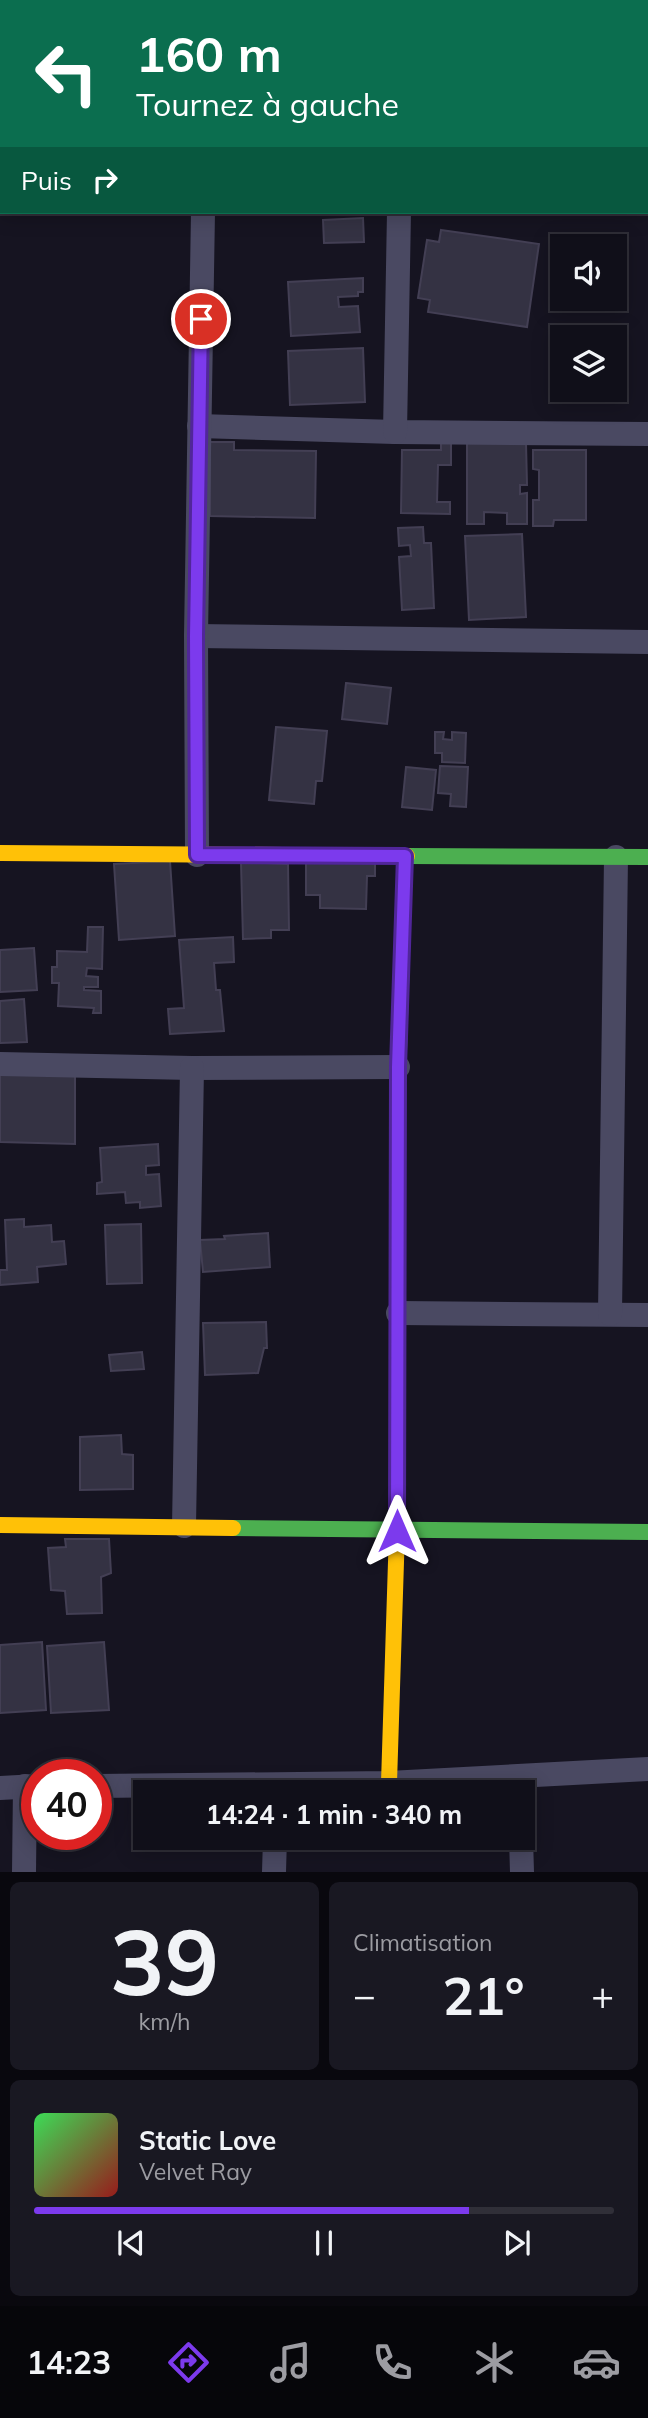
<!DOCTYPE html>
<html lang="fr">
<meta charset="utf-8">
<style>
:root{--surface:#100f19;--page:#191822;--text:#f1f3f6;--muted:#9c9ca2;--line:#302f38;--accent:#7c3aed}
body{margin:0;font-family:Mulish,sans-serif;background:var(--page);color:var(--text);height:100vh;display:flex;flex-direction:column;font-size:26px;white-space:nowrap}
*{box-sizing:border-box;margin:0}
p{font-size:23px;color:var(--muted)}
.icon{flex:none;width:38px;height:38px;fill:none;stroke:currentColor;stroke-width:2;stroke-linecap:round;stroke-linejoin:round}
.map{position:relative;height:1872px;overflow:hidden}
.sheet{display:flex;flex-direction:column;gap:10px;padding:10px;background:#09080e;flex:1}
.sheet>*{flex:none}
.guide{position:absolute;left:0px;top:0px;width:649px;height:214px;box-shadow:0 4px 18px #0003,0 0 0 2px var(--line);background:#0b6e4f;color:#fff;overflow:hidden}
.fabs{position:absolute;left:550px;top:234px;display:grid;gap:14px}
.fabs a{display:grid;place-items:center;width:77px;height:77px;border-radius:0px;background:var(--surface);box-shadow:0 4px 18px #0003,0 0 0 2px var(--line);font-size:35px}
.speed{position:absolute;left:21px;top:1759px;display:flex;gap:14px;font-size:35px;font-weight:700;text-align:center}
.speed>*{display:grid;place-content:center;width:91px;height:91px;border-radius:50%;background:var(--surface);box-shadow:0 4px 18px #0003,0 0 0 2px var(--line);line-height:1}
.speed .limit{border:10px solid #d22;background:#fff;color:#111}
.pin{position:absolute;display:grid;place-items:center;width:60px;height:60px;color:#fff;margin:-30px;border:4px solid #fff;border-radius:50%;box-shadow:0 2px 7px #0007}
.me{position:absolute;width:77px;margin:-38px;rotate:0deg;stroke-linejoin:round;filter:drop-shadow(0 0 5px #0008)}
.turn{display:flex;align-items:center;gap:24px;height:147px;padding:0 21px;font-size:32px}
.turn .icon{width:91px;height:91px;stroke-width:2.5}
.turn b{display:block;font-size:49px;line-height:60px}
.then{display:flex;align-items:center;height:66px;padding:0 21px;background:#0003;gap:14px;font-size:26px}
.big{font-size:52px;font-weight:700;line-height:1.1}
.sheet .tile{flex:1;display:flex;flex-direction:column;justify-content:center;gap:10px;min-width:0;padding:0 24px;border-radius:10px;background:var(--page)}
.sheet .dial{align-items:center;gap:0}
.dial b{font-size:91px;line-height:1}
.song{display:flex;align-items:center;gap:21px}
.cover{width:84px;height:84px;border-radius:10px;background:linear-gradient(135deg,hsl(130 70% 55%),hsl(0 70% 35%))}
.played{height:7px;border-radius:4px;background:linear-gradient(90deg,var(--accent) 75%,var(--line) 75%)}
.keys{display:flex;justify-content:space-around;direction:ltr}
.heat{display:flex;justify-content:space-between;align-items:center;font-size:38px;direction:ltr}
.sheet .tiles{flex:1;display:grid;gap:10px;grid-template-columns:1fr 1fr}
.tile:last-child{grid-column:span 2}
.trip{position:absolute;left:133px;top:1780px;width:402px;height:70px;border-radius:0px;background:var(--surface);box-shadow:0 4px 18px #0003,0 0 0 2px var(--line);font-weight:700;line-height:70px;text-align:center}
.tab-bar{display:flex;height:112px;justify-content:space-around;align-items:center;background:#06060a;color:var(--muted)}
.tab-bar .icon{width:49px;height:49px}
.tab-bar .selected{color:var(--accent)}
.tab-bar b{font-size:32px;color:var(--text)}
.map>svg:first-child{display:block}
.building{fill:#343243;stroke:#433f54;stroke-width:2}
.lines{fill:none;stroke-linecap:round;stroke-linejoin:round}
.street{stroke:#4a4962;stroke-width:24}
.fast{stroke:#4caf50;stroke-width:16}
.slow{stroke:#ffc107;stroke-width:16}
.jam{stroke:#c62828;stroke-width:16}
.route-casing{stroke:#51269a;stroke-width:18}
.route{stroke:#7c3aed;stroke-width:12}
</style>
<div class="map">
<svg width="648" height="1872" viewBox="0 0 648 1872">
<rect width="100%" height="100%" fill="#161421"/>
<!-- building -->
<g class="building">
<polygon points="363,218 364,242 324,243 323,220"/>
<polygon points="441,230 539,244 527,327 428,312 430,300 418,298 427,240 439,242"/>
<polygon points="363,278 363,292 358,292 358,296 338,297 339,307 358,306 360,332 291,336 288,282"/>
<polygon points="363,348 365,402 290,405 288,351"/>
<polygon points="441,441 451,441 451,465 438,465 437,502 450,502 450,514 401,513 402,450 441,450"/>
<polygon points="210,442 234,442 234,450 316,451 315,518 210,516"/>
<polygon points="467,443 526,443 527,485 520,485 520,494 527,493 527,524 507,524 507,513 484,512 484,524 467,524"/>
<polygon points="533,450 586,450 586,520 554,520 553,526 533,526 533,500 539,500 539,470 533,469"/>
<polygon points="423,527 424,543 431,543 434,608 402,610 399,557 411,556 410,545 399,546 398,528"/>
<polygon points="522,534 526,617 469,620 465,536"/>
<polygon points="346,683 391,688 387,724 342,719"/>
<polygon points="276,727 327,731 322,781 316,781 314,804 269,800"/>
<polygon points="435,732 444,732 443,739 452,740 452,732 466,733 465,763 442,762 442,753 435,753"/>
<polygon points="440,766 468,767 466,807 450,806 451,794 438,793"/>
<polygon points="406,767 436,770 432,810 402,807"/>
<polygon points="170,861 175,936 119,940 114,864"/>
<polygon points="306,861 375,862 375,876 367,876 366,909 320,908 320,895 306,895"/>
<polygon points="241,862 288,864 289,930 271,930 271,938 243,939"/>
<polygon points="88,927 103,927 102,969 87,968 86,976 98,977 98,987 84,987 84,990 101,991 101,1013 93,1013 94,1008 58,1006 59,983 52,983 52,967 57,967 57,951 87,952"/>
<polygon points="233,937 234,962 214,963 216,990 220,990 224,1031 170,1034 168,1009 184,1008 179,940"/>
<polygon points="34,948 37,990 0,992 0,950"/>
<polygon points="24,999 27,1042 0,1043 0,1001"/>
<polygon points="0,1074 75,1074 75,1144 0,1142"/>
<polygon points="158,1144 159,1165 146,1166 146,1175 159,1174 161,1206 140,1208 140,1202 126,1203 125,1192 97,1194 97,1183 102,1182 100,1148"/>
<polygon points="24,1219 24,1227 51,1225 52,1242 64,1241 66,1264 37,1267 38,1282 0,1285 0,1270 7,1270 5,1220"/>
<polygon points="141,1224 142,1283 107,1284 105,1225"/>
<polygon points="268,1233 270,1267 203,1272 200,1240 225,1239 224,1236"/>
<polygon points="266,1322 267,1348 264,1348 258,1373 205,1375 203,1323"/>
<polygon points="142,1352 144,1369 111,1371 109,1355"/>
<polygon points="121,1435 122,1454 133,1455 133,1489 80,1490 80,1437"/>
<polygon points="65,1539 109,1539 111,1573 101,1577 102,1613 67,1614 65,1591 51,1590 48,1548 66,1547"/>
<polygon points="42,1642 46,1710 0,1713 0,1645"/>
<polygon points="104,1642 109,1710 51,1713 47,1646"/>
</g>
<g class="lines">
<!-- street -->
<g class="street">
<polyline points="199,426 395,432 648,434"/>
<polyline points="395,432 399,212"/>
<polyline points="196,636 648,642"/>
<polyline points="197,855 196,636 203,212"/>
<polyline points="0,1064 192,1068 398,1067"/>
<polyline points="398,1313 648,1315"/>
<polyline points="610,1314 616,857"/>
<polyline points="184,1526 192,1068"/>
<polyline points="96,1786 389,1783 648,1769"/>
<polyline points="0,1788 37,1786"/>
<polyline points="521,1838 522,1872"/>
<polyline points="24,1872 25,1786"/>
<polyline points="274,1872 275,1838"/>
</g>
<!-- fast -->
<g class="fast">
<polyline points="0,119 2,119"/>
<polyline points="407,856 648,857"/>
<polyline points="398,1083 405,856"/>
<polyline points="233,1528 648,1532"/>
</g>
<!-- slow -->
<g class="slow">
<polyline points="0,853 407,856"/>
<polyline points="0,1525 233,1528"/>
<polyline points="389,1783 397,1530 397,1370"/>
</g>
<!-- jam -->
<polyline class="jam" points="397,1370 398,1083"/>
</g>
<g class="lines">
<!-- route casing -->
<g class="route-casing">
<polyline id="route" points="201,319 196,636 197,855 405,856 398,1067 397,1531"/>
</g>
<!-- route -->
<use href="#route" class="route"/>
</g>
</svg>
<div class="fabs">
<a><svg class="icon" aria-label="sound" viewBox="0 0 24 24"><path d="M4 9h4l5-4v14l-5-4H4zM17 9q2 3 0 6"/></svg></a>
<a><svg class="icon" aria-label="layers" viewBox="0 0 24 24"><path d="M12 4l9 5-9 5-9-5zM3 14l9 5 9-5"/></svg></a>
</div>
<div class="speed"><div class="limit">40</div></div>
<div class="pin" style="left:201px;top:319px;background:#d93025"><svg class="icon" aria-label="arrive" viewBox="0 0 24 24"><path d="M6 21V4h12l-3 4 3 4H6"/></svg></div>
<svg class="me" style="left:397px;top:1531px" viewBox="-20 -20 40 40"><path d="M0-17L14 15 0 8-14 15z" fill="#7c3aed" stroke="#fff" stroke-width="4"/></svg>
<div class="trip">14:24 · 1 min · 340 m</div>
<div class="guide">
<div class="turn"><svg class="icon" aria-label="left" viewBox="0 0 24 24"><path d="M17 20v-9H6M10 6l-5 5 5 5"/></svg><div><b>160 m</b>Tournez à gauche</div></div>
<div class="then">Puis<svg class="icon" aria-label="right" viewBox="0 0 24 24"><path d="M7 20v-9h11M14 6l5 5-5 5"/></svg></div>
</div>
</div>
<section class="sheet">
<div class="tiles">
<div class="tile dial"><b>39</b><p>km/h</p></div>
<div class="tile"><p>Climatisation</p>
<div class="heat"><a>−</a><b class="big">21°</b><a>+</a></div>
</div>
<div class="tile">
<div class="song"><i class="cover"></i><div><b>Static Love</b><p>Velvet Ray</p></div></div>
<div class="played"></div>
<div class="keys"><svg class="icon" aria-label="previous" viewBox="0 0 24 24"><path d="M18 5L8 12l10 7zM5 5v14"/></svg><svg class="icon" aria-label="pause" viewBox="0 0 24 24"><path d="M8 5v14M16 5v14"/></svg><svg class="icon" aria-label="next" viewBox="0 0 24 24"><path d="M6 5l10 7-10 7zM19 5v14"/></svg></div>
</div>
</div>
</section>
<nav class="tab-bar">
<b>14:23</b>
<svg class="icon selected" aria-label="directions" viewBox="0 0 24 24"><path d="M12 3l9 9-9 9-9-9zM9 14v-3h6M13 9l2 2-2 2"/></svg>
<svg class="icon" aria-label="music" viewBox="0 0 24 24"><path d="M9 18V5l10-2v13"/><circle cx="6" cy="18" r="3"/><circle cx="16" cy="16" r="3"/></svg>
<svg class="icon" aria-label="phone" viewBox="0 0 24 24"><path d="M5 4h4l2 5-3 2q2 4 5 5l2-3 5 2v4C11 20 4 13 5 4z"/></svg>
<svg class="icon" aria-label="climate" viewBox="0 0 24 24"><path d="M12 3v18M4 7l16 10M4 17L20 7"/></svg>
<svg class="icon" aria-label="car" viewBox="0 0 24 24"><path d="M5 17H2v-5l4-1 3-4h7l3 4 3 1v5h-3M9 17h6M6 11h13"/><circle cx="7" cy="17" r="2"/><circle cx="17" cy="17" r="2"/></svg>
</nav>
